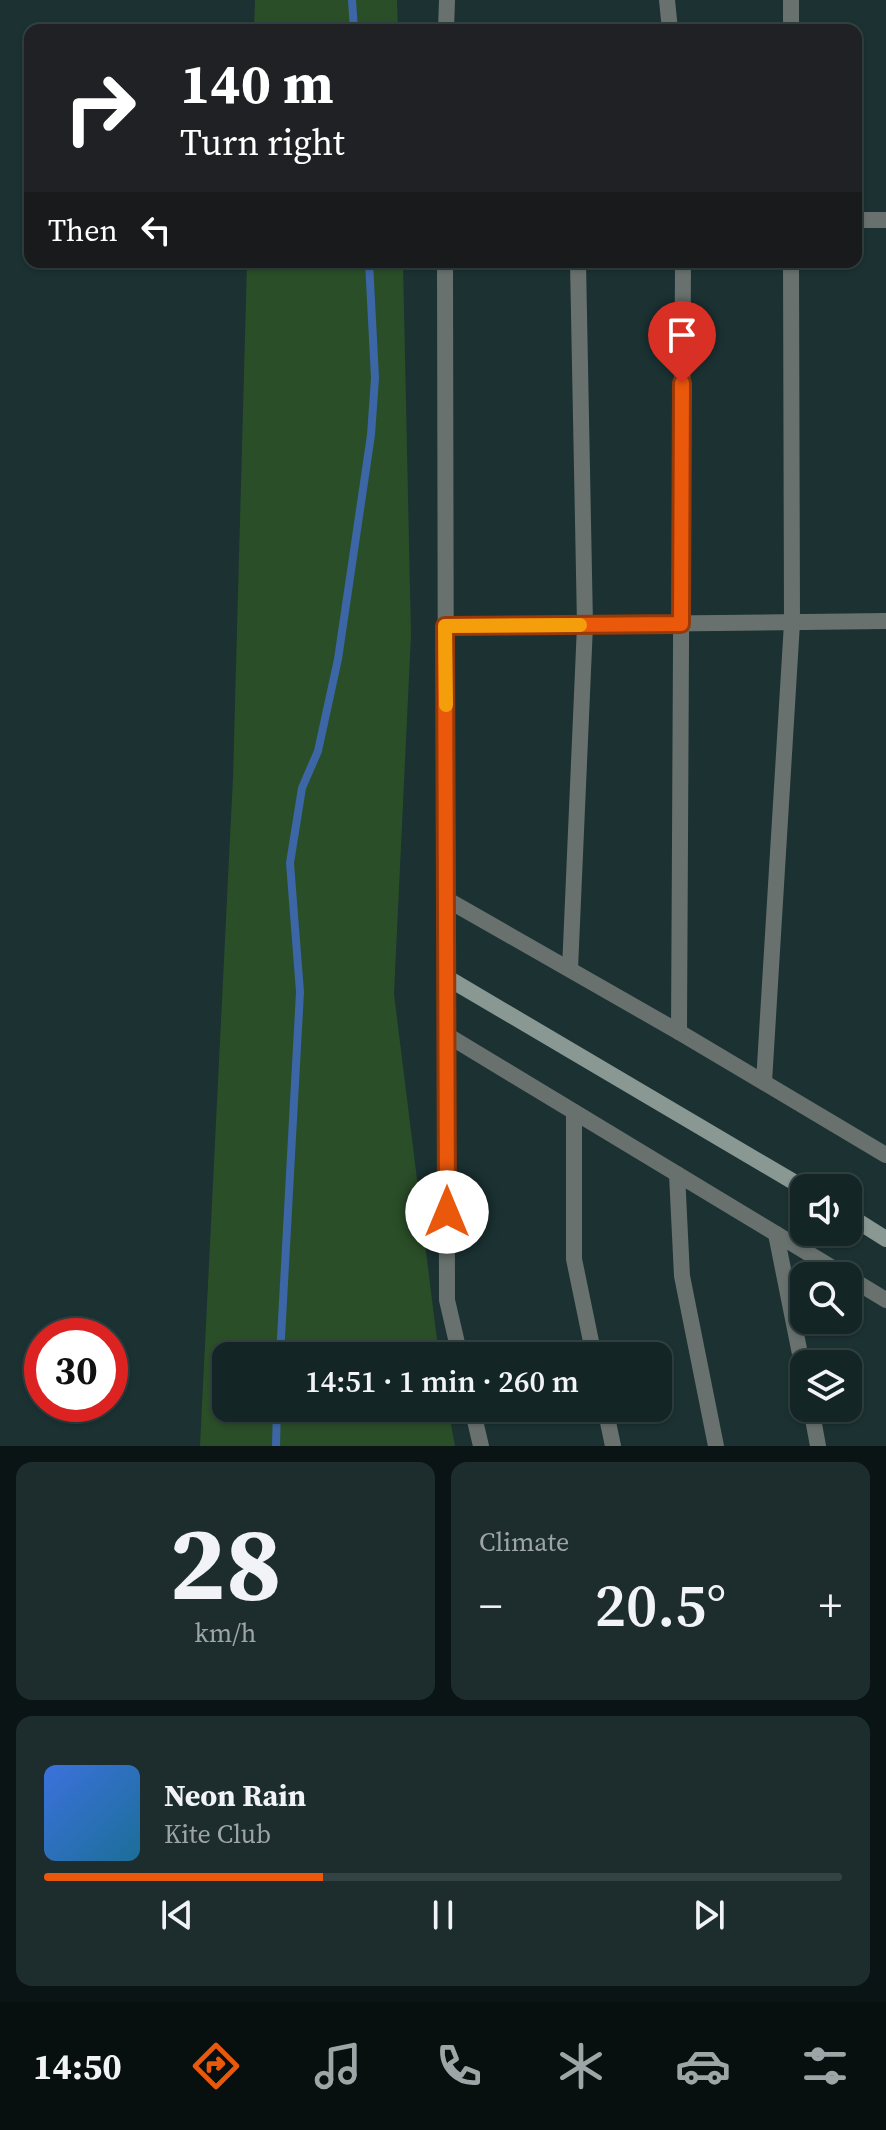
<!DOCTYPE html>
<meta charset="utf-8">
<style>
:root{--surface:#142526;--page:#1d2d2e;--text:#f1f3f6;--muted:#9da5a7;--line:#334243;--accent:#ea580c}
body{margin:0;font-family:"Source Serif 4",serif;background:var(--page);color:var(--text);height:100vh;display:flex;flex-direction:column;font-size:30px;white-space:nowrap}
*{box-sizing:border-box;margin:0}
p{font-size:26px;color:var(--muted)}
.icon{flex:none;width:44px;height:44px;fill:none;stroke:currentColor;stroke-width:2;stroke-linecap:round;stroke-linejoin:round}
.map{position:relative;height:1446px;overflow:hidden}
.side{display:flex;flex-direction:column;gap:16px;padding:16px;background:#0b1415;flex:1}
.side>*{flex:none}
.banner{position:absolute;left:24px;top:24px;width:838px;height:244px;border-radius:16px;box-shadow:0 2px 6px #0004,0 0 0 2px var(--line);background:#202124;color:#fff;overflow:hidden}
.buttons{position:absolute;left:790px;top:1174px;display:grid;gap:16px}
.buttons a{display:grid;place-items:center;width:72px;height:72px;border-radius:16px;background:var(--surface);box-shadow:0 2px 6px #0004,0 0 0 2px var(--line);font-size:40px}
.speed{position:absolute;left:24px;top:1318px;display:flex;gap:16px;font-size:40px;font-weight:700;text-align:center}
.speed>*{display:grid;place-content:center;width:104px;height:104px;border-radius:50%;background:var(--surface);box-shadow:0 2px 6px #0004,0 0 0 2px var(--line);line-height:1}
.speed .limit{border:12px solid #d22;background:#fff;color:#111}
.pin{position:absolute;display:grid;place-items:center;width:68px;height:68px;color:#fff;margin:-82px -34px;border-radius:50% 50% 50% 0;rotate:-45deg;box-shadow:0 0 8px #0007}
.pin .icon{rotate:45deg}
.me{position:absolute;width:88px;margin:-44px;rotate:0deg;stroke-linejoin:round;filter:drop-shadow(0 0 6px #0008)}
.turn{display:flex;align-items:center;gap:28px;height:168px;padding:0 24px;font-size:36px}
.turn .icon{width:104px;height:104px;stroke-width:2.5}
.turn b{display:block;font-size:56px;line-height:68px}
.then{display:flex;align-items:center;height:76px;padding:0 24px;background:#0003;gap:16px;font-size:30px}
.big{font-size:60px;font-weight:600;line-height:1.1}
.side .tile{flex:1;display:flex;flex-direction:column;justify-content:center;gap:12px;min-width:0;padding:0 28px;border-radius:16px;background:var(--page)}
.side .dial{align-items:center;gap:0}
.dial b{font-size:104px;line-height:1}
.song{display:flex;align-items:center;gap:24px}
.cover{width:96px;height:96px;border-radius:12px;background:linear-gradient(135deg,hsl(220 70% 55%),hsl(200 70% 35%))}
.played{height:8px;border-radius:4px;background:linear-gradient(90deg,var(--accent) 35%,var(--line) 35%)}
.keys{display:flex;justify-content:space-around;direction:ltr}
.heat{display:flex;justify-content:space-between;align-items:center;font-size:44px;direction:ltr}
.side .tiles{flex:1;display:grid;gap:16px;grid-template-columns:1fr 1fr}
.tile:last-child{grid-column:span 2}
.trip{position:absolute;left:212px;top:1342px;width:460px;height:80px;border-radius:16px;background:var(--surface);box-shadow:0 2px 6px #0004,0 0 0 2px var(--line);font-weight:600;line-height:80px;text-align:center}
.menu{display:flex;height:128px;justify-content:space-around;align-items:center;background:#080f0f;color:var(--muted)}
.menu .icon{width:56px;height:56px}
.menu .active{color:var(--accent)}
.menu b{font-size:36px;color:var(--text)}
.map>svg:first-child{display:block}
.green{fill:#2a4e28}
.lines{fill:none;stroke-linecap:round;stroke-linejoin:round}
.stream{stroke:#3c66a5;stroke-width:8}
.street{stroke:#68716e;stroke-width:16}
.secondary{stroke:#899893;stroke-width:16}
.route-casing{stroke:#983908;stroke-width:20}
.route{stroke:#ea580c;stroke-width:14}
.slow{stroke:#f59e0b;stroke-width:14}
</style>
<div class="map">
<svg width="886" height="1446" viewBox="0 0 886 1446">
<rect width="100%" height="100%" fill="#1b3132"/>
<!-- green -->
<g class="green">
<polygon points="255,0 397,0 398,30 254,30"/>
<polygon points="247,262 403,262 411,635 394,994 439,1356 226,1356 226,1408 448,1408 455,1446 200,1446 233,777"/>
</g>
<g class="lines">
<!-- stream -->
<g class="stream">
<polyline points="352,0 354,30"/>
<polyline points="280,1356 300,992 290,863 302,788 318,751 338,659 371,435 375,378 369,262"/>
<polyline points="276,1446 277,1408"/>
</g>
<!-- street -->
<g class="street">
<polyline points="667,0 670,30"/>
<polyline points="791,0 791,30"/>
<polyline points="446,30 447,0"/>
<polyline points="856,220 886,220"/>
<polyline points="445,262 447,1300 460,1356"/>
<polyline points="445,626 886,621"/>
<polyline points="446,899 679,1032 886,1155"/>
<polyline points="570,969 585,625 578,262"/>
<polyline points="679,1032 683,262"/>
<polyline points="447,1035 846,1276"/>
<polyline points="764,1082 792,623 791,262"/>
<polyline points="574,1112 574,1259 594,1356"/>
<polyline points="677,1174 682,1276 716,1446"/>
<polyline points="776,1234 804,1374"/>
<polyline points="848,1277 886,1300"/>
<polyline points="472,1408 481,1446"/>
<polyline points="605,1408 613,1446"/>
<polyline points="811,1408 818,1446"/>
</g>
<!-- secondary -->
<g class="secondary">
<polyline points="446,977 804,1188"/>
<polyline points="848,1215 886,1239"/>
</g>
</g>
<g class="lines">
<!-- route casing -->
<g class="route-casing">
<polyline id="route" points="447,1212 445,626 681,624 682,383"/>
</g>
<!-- route -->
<use href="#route" class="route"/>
<!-- slow -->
<polyline class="slow" points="446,705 445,626 580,625"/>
</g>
</svg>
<div class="buttons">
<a><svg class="icon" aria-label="sound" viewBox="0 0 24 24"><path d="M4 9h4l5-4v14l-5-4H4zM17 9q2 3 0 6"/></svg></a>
<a><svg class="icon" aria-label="search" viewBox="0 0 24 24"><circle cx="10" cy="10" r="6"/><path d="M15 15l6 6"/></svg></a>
<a><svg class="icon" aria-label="layers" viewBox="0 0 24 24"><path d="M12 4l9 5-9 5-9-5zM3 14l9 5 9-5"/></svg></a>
</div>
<div class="speed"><div class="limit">30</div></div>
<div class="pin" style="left:682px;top:383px;background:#d93025"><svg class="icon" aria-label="arrive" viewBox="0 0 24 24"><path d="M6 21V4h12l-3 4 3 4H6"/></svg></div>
<svg class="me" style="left:447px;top:1212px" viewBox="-20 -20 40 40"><circle r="19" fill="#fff"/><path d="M0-13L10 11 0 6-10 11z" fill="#ea580c"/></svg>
<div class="trip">14:51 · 1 min · 260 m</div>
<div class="banner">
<div class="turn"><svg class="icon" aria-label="right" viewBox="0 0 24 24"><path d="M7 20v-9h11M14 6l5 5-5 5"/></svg><div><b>140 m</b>Turn right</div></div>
<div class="then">Then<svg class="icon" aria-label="left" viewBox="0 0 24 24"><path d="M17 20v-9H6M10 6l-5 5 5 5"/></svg></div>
</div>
</div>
<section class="side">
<div class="tiles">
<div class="tile dial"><b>28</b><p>km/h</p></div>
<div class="tile"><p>Climate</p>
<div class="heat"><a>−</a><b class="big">20.5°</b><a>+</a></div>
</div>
<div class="tile">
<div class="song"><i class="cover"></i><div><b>Neon Rain</b><p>Kite Club</p></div></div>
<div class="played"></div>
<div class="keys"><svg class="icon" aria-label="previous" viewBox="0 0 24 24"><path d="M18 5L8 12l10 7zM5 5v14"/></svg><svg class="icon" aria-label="pause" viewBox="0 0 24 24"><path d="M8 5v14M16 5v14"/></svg><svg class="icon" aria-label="next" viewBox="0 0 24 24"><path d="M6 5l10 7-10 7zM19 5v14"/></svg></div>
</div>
</div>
</section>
<nav class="menu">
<b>14:50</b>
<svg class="icon active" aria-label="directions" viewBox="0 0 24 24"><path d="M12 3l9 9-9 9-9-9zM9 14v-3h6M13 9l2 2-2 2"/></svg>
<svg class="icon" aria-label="music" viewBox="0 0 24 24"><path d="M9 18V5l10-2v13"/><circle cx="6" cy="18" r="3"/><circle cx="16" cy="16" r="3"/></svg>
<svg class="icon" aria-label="phone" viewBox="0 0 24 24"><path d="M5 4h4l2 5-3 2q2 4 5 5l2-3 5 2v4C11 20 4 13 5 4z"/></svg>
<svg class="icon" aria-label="climate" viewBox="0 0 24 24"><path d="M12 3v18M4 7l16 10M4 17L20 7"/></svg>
<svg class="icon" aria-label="car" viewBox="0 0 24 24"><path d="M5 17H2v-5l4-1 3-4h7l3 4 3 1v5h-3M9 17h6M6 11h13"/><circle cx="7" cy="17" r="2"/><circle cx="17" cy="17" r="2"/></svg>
<svg class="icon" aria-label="filters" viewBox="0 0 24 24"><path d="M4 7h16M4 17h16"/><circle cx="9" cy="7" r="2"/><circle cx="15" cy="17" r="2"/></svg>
</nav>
